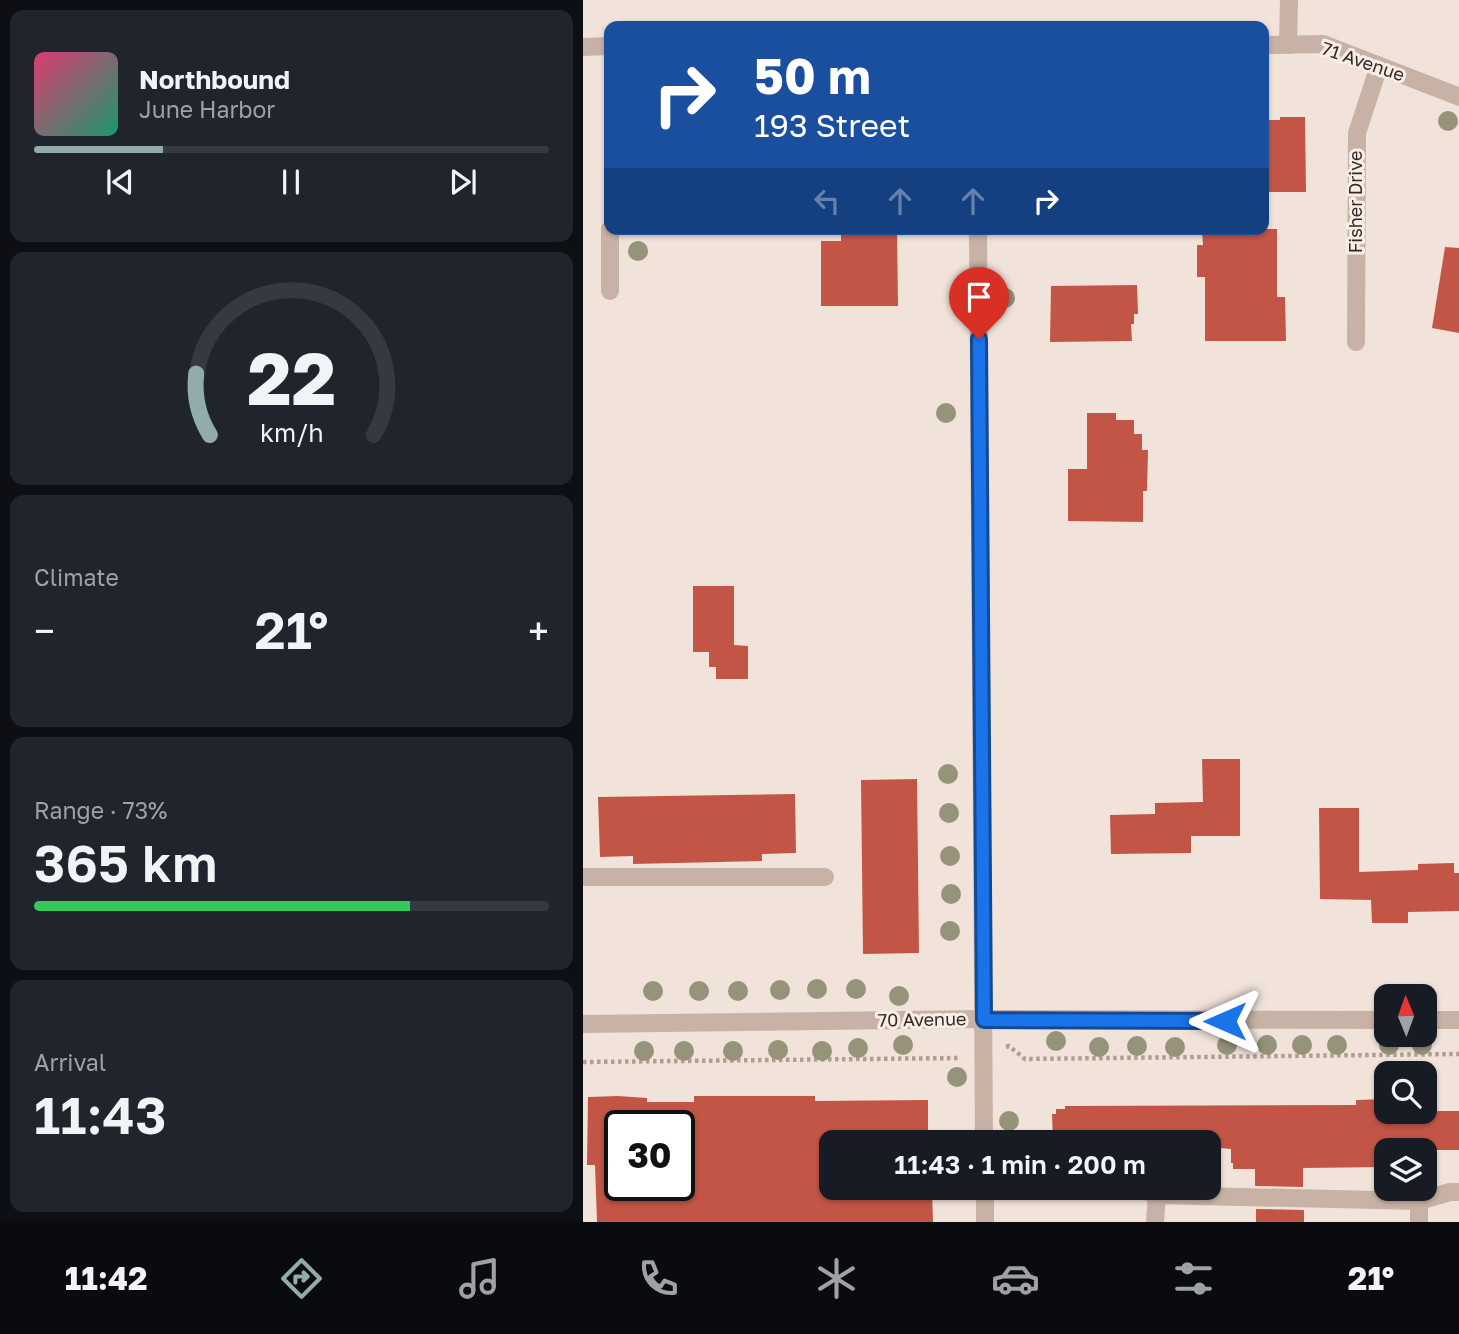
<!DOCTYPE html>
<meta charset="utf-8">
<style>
:root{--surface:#171b24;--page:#20242c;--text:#f1f3f6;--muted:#9ea1a6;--line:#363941;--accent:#92acac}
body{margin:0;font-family:"Golos Text",sans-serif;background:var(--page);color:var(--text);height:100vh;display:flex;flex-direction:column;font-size:26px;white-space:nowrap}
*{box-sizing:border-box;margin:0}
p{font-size:23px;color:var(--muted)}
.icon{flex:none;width:38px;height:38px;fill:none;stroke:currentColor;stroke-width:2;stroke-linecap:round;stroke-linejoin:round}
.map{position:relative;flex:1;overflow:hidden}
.drawer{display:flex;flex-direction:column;gap:10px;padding:10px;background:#0d0f14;width:583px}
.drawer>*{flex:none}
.guide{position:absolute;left:21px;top:21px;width:665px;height:214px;border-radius:14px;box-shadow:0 2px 5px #0004;background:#1a4fa0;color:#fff;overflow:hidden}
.needle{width:46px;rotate:359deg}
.fabs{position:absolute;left:791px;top:984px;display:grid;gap:14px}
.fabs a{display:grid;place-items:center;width:63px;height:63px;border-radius:14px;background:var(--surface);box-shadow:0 2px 5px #0004;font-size:35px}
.speed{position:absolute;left:21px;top:1110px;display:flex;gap:14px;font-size:35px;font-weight:700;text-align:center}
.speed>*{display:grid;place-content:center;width:91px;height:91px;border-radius:50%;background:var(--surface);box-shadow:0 2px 5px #0004;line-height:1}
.speed .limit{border:4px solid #111;border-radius:10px;background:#fff;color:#111}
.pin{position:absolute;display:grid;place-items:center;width:60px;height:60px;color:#fff;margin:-72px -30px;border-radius:50% 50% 50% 0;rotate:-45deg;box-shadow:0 0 7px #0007}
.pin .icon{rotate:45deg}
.me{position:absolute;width:77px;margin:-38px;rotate:270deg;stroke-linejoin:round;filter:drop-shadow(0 0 5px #0008)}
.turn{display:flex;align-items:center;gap:24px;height:147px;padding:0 35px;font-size:32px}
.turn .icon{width:91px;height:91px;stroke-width:2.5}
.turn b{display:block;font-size:49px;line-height:60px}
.lanes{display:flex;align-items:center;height:66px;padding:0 35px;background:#0003;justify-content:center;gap:35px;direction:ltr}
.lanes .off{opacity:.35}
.big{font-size:52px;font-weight:600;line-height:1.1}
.drawer .tile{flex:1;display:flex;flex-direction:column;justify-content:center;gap:10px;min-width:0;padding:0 24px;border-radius:14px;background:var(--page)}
.drawer .dial{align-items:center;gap:0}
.dial svg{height:182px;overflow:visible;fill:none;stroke:var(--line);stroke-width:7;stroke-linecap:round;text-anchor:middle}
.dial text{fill:var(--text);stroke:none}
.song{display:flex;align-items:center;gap:21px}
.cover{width:84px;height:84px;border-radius:10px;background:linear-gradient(135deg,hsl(340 70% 55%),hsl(160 70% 35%))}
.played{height:7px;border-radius:4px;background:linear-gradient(90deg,var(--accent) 25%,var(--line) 25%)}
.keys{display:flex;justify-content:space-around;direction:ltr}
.heat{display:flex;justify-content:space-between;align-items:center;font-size:38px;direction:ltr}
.charge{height:10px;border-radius:5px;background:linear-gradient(90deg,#34c759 73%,var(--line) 0)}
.trip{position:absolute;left:236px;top:1130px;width:402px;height:70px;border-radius:14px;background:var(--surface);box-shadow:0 2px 5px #0004;font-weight:600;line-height:70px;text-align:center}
.dock{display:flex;height:112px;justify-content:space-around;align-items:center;background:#090b0e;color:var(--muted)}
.dock .icon{width:49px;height:49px}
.dock .active{color:var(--accent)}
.dock b{font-size:32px;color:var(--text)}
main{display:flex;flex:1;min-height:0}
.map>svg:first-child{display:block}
.building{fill:#c35546;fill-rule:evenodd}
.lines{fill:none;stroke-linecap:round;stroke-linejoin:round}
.path{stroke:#b49c91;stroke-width:4.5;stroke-dasharray:3.5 3.5;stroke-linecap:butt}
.minor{stroke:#c8b2a6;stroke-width:18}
.tree{fill:#95937a}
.route-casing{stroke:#114b97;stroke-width:18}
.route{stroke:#1a73e8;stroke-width:12}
.labels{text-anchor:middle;stroke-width:6;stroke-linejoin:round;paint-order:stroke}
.street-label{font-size:18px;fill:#352a27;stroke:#f9eee6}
</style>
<main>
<section class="drawer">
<div class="tile">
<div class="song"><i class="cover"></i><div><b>Northbound</b><p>June Harbor</p></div></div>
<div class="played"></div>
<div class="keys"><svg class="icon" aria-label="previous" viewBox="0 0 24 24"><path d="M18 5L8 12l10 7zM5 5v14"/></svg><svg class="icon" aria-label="pause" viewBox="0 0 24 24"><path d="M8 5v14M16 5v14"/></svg><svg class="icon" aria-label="next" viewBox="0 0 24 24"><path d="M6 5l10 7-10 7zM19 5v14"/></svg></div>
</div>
<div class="tile dial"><svg viewBox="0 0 100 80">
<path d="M14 69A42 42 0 1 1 86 69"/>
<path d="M14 69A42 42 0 0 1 8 42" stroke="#92acac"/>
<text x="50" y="56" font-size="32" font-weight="700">22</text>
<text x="50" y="72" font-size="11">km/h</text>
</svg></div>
<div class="tile"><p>Climate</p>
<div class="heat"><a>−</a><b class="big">21°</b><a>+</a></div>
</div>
<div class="tile"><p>Range · 73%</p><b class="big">365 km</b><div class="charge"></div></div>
<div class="tile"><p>Arrival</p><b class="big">11:43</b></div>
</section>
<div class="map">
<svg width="877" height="1222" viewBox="0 0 877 1222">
<rect width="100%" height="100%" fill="#f1e3da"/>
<!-- building -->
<g class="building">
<polygon points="697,117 722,117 723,192 681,192 681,120 697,120"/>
<polygon points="258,229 314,229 315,306 238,306 238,241 258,241"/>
<polygon points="619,229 694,229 694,297 702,297 703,341 622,341 622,277 614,277 614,245 620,245"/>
<polygon points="862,247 876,248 876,333 849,328"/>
<polygon points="554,285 555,314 551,314 551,324 548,324 549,341 467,342 468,286"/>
<polygon points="504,413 533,413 533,420 551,420 551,434 559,434 559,450 565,450 564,491 560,491 560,522 485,521 485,469 504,469"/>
<polygon points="110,586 151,586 151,645 165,646 165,679 133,679 133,667 126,667 126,652 110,652"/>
<polygon points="619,759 657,759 657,836 608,836 608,853 528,854 527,815 572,814 572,803 620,802"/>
<polygon points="334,779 336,953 280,954 278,780"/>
<polygon points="212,794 213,853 179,854 179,861 50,864 50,856 17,857 15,797"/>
<polygon points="736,808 776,808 776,872 835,870 835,864 871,863 871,873 876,873 876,911 825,912 825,923 789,923 788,900 737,899"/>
<path d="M35,1096L64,1098V1102H111V1096H232V1101L345,1100V1143H248V1198H320V1191L349,1190L350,1222H14L12,1165H4L5,1097ZM37,1125H96V1185H37Z"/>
<polygon points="803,1099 803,1111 876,1111 876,1150 803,1150 803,1167 720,1168 720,1187 672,1186 672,1169 650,1169 650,1163 648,1163 648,1149 626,1147 626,1143 470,1143 469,1114 473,1114 473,1109 482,1109 482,1106 773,1105 773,1100"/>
<polygon points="673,1209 721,1210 721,1222 673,1222"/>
</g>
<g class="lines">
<!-- path -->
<g class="path">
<polyline points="423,1047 426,1046 442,1059 877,1054"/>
<polyline points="0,1062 377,1058"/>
</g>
<!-- minor -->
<g class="minor">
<polyline points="681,45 740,44 877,97"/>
<polyline points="705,45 706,0"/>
<polyline points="0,47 26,46"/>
<polyline points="395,229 401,1143"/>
<polyline points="27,291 27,229"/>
<polyline points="773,342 774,133 796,66"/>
<polyline points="0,877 242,877"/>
<polyline points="842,1020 877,1020"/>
<polyline points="0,1024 401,1019 803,1020"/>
<polyline points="402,1188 402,1222"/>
<polyline points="555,1188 574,1195 836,1201 867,1192 877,1192"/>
<polyline points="572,1222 574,1195"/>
<polyline points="836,1222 836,1201"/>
</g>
</g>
<!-- trees -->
<g class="tree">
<circle cx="865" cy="121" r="10"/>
<circle cx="55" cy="251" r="10"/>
<circle cx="422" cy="298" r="10"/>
<circle cx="363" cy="413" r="10"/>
<circle cx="365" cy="774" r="10"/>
<circle cx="366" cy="813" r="10"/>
<circle cx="367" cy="856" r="10"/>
<circle cx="368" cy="894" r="10"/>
<circle cx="367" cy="931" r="10"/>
<circle cx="234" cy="989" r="10"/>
<circle cx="273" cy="989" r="10"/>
<circle cx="197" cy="990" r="10"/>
<circle cx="70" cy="991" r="10"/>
<circle cx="116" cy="991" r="10"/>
<circle cx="155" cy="991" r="10"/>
<circle cx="316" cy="996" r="10"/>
<circle cx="473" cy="1041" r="10"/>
<circle cx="320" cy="1045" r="10"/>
<circle cx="644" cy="1045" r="10"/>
<circle cx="684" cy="1045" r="10"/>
<circle cx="719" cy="1045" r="10"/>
<circle cx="754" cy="1045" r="10"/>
<circle cx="806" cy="1045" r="10"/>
<circle cx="839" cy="1045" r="10"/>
<circle cx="554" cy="1046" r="10"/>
<circle cx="516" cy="1047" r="10"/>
<circle cx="592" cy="1047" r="10"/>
<circle cx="275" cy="1048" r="10"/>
<circle cx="195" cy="1050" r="10"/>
<circle cx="61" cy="1051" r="10"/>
<circle cx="101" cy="1051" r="10"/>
<circle cx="150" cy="1051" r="10"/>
<circle cx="239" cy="1051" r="10"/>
<circle cx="374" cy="1077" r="10"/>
<circle cx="426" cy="1121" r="10"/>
</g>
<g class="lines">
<!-- route casing -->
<g class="route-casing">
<polyline id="route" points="396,339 401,1020 642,1021"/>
</g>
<!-- route -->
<use href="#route" class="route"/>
</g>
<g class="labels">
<!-- street labels -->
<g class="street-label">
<text transform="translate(780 62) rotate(19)" y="6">71 Avenue</text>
<text transform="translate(773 202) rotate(-90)" y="6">Fisher Drive</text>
<text transform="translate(339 1020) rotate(-1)" y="6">70 Avenue</text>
</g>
</g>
</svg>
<div class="fabs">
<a><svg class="needle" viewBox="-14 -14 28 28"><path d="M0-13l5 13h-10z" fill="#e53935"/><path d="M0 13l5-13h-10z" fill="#9ea1a6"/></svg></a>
<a><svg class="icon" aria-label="search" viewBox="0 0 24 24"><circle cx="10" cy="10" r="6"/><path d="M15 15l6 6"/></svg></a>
<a><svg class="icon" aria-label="layers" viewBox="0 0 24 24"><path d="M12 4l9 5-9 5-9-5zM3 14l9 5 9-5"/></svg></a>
</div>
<div class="speed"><div class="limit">30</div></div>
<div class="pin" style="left:396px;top:339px;background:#d93025"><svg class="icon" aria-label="arrive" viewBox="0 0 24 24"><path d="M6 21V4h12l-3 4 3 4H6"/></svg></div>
<svg class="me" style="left:642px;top:1021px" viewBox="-20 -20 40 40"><path d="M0-17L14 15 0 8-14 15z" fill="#1a73e8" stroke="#fff" stroke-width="4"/></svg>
<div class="trip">11:43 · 1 min · 200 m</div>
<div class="guide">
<div class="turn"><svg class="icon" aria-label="right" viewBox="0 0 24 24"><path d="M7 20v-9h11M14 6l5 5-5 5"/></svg><div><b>50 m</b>193 Street</div></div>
<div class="lanes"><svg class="icon off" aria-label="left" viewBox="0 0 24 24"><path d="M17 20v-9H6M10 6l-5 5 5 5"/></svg><svg class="icon off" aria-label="ahead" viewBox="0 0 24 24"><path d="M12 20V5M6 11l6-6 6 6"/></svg><svg class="icon off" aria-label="ahead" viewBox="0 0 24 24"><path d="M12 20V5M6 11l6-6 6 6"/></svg><svg class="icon" aria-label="right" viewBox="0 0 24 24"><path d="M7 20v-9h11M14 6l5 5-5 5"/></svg></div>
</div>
</div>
</main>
<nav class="dock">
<b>11:42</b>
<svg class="icon active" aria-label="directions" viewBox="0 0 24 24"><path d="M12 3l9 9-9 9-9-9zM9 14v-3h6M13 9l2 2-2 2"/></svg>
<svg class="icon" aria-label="music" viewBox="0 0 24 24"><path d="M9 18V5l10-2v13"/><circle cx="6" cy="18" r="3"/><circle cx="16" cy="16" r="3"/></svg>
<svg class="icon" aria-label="phone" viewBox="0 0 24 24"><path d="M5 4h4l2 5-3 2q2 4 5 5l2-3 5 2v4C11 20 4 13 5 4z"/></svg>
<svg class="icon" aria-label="climate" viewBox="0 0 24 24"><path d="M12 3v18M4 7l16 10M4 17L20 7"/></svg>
<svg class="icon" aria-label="car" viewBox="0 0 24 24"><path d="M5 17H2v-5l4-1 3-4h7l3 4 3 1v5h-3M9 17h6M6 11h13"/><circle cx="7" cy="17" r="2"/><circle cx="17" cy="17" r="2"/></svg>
<svg class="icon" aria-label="filters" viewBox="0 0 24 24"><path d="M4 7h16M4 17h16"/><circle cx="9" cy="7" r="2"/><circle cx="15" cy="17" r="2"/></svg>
<b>21°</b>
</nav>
